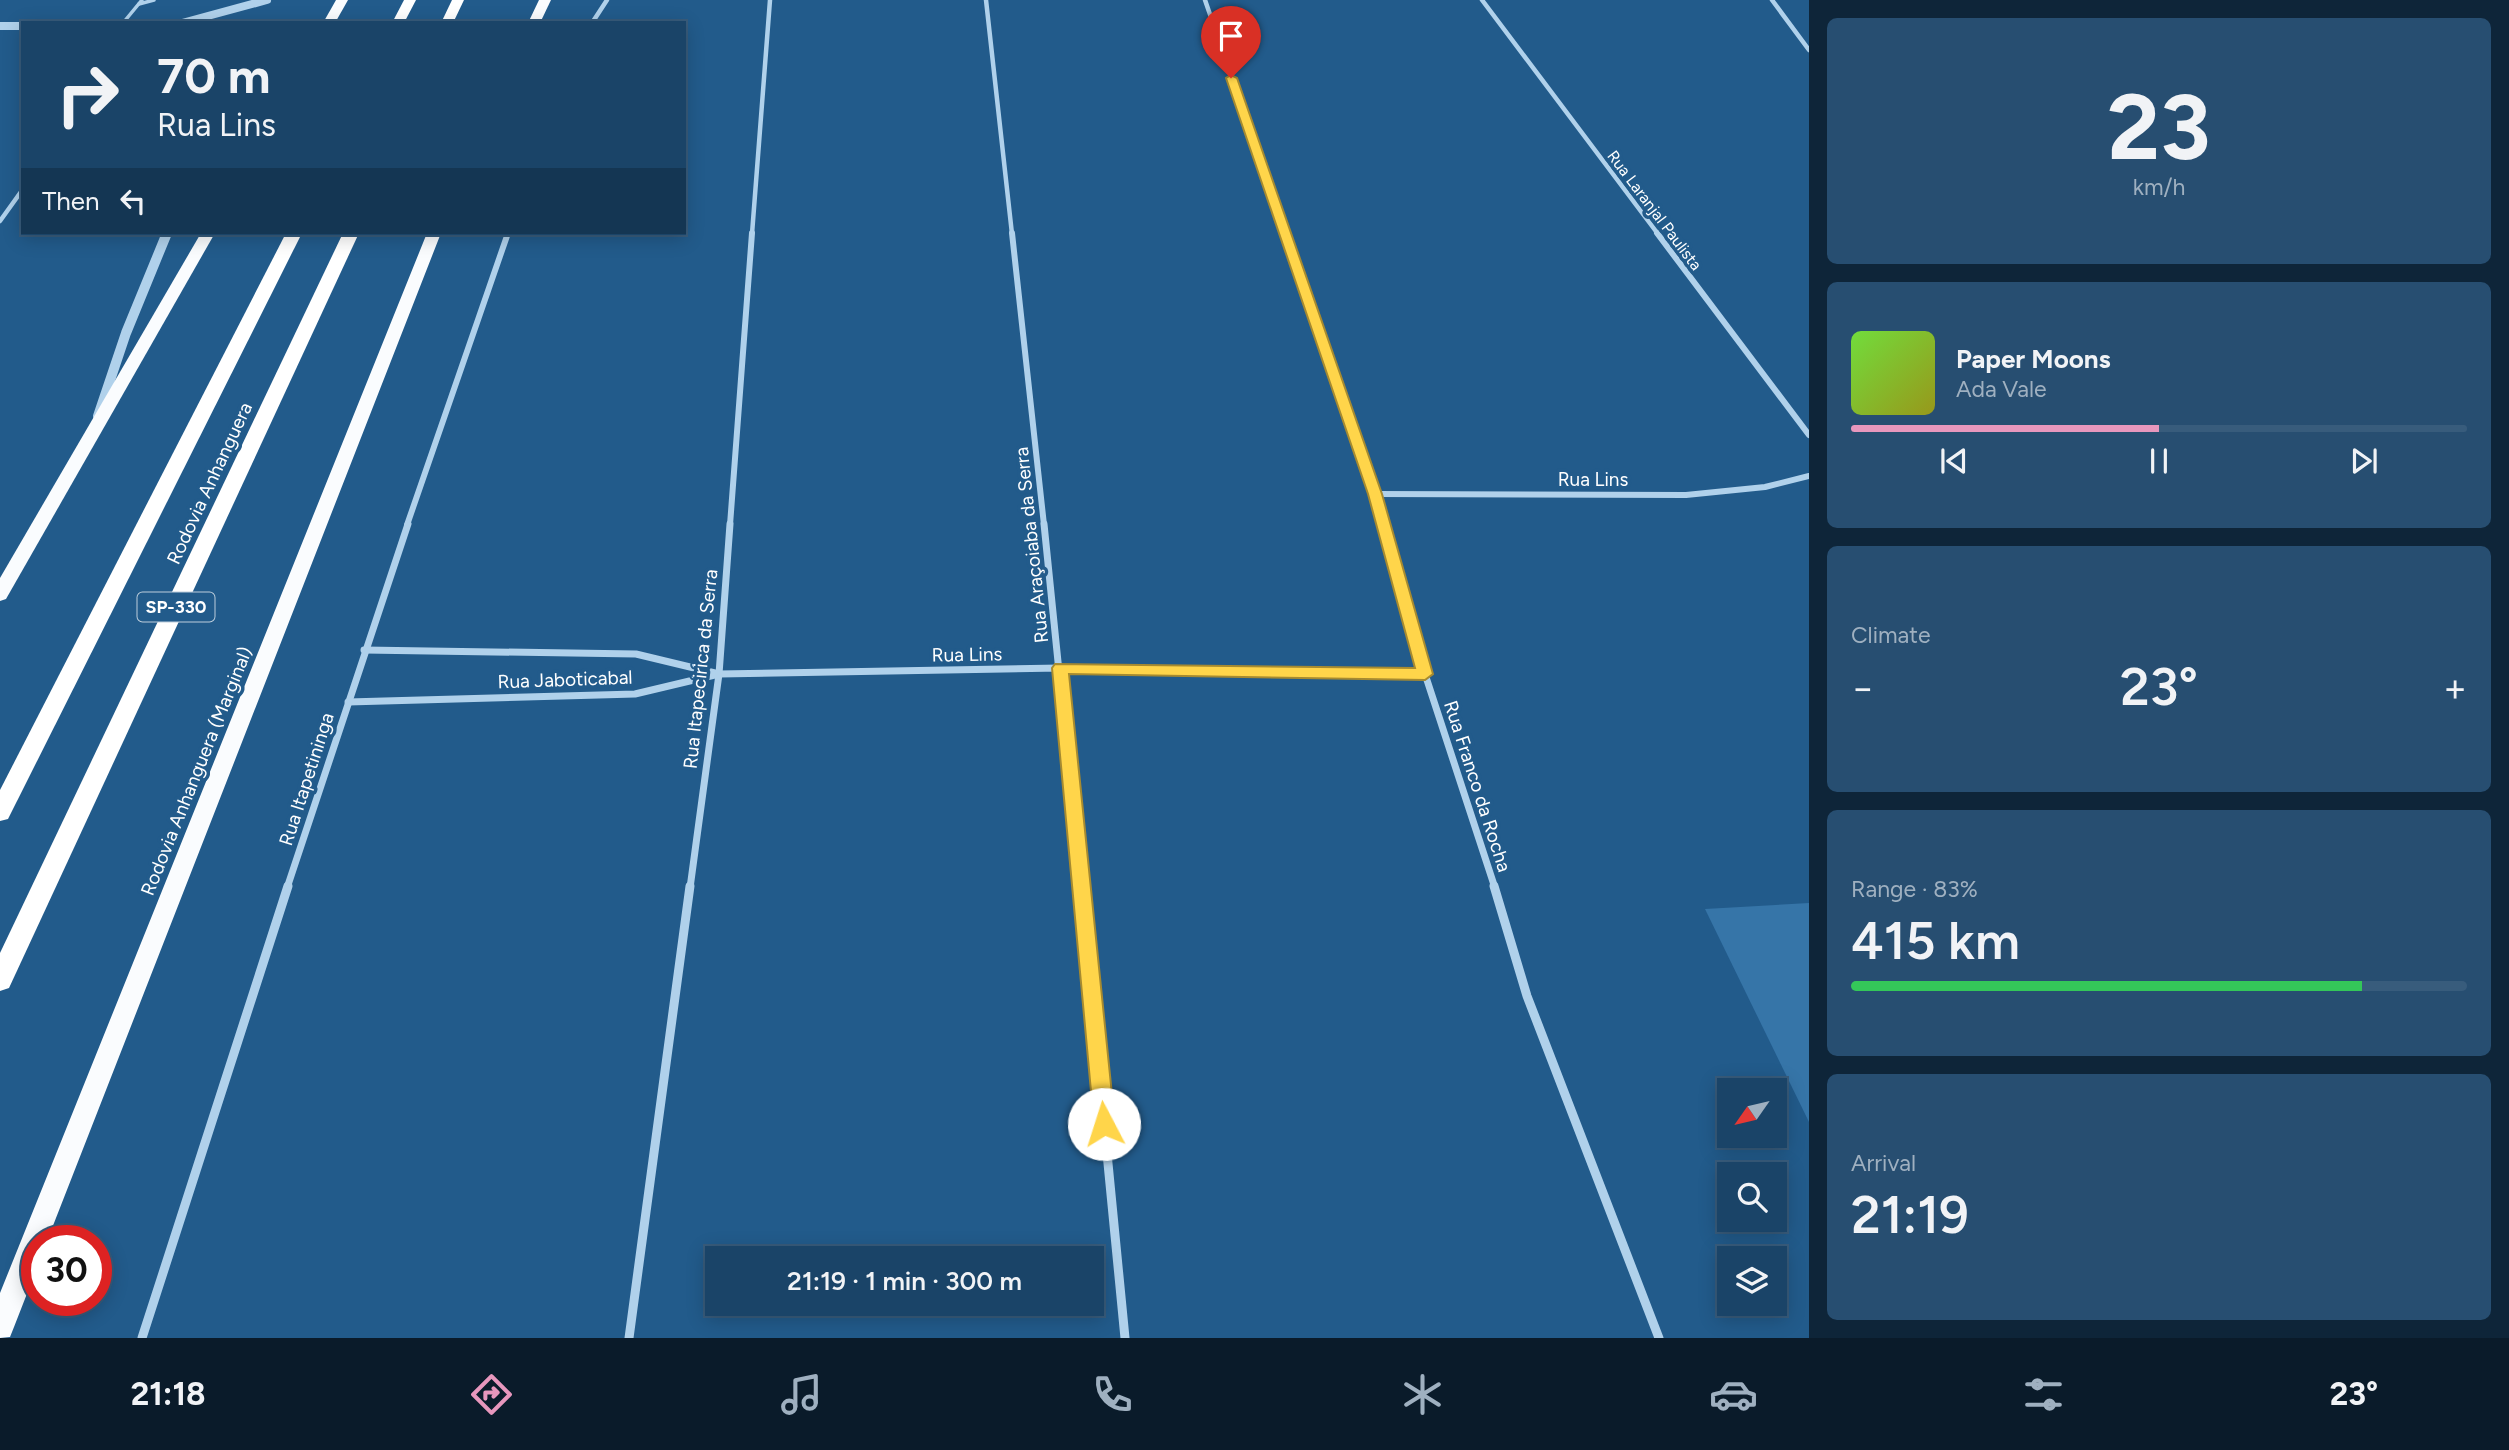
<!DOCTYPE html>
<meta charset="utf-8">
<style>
:root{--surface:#1a4468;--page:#274e71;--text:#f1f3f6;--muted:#9fb0c0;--line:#385c7c;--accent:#e797bd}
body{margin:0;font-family:Figtree,sans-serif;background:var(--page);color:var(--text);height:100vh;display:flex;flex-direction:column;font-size:26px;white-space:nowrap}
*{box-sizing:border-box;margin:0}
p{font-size:23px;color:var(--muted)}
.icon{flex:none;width:38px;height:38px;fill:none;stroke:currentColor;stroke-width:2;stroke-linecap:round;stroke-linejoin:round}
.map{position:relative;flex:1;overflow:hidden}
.panel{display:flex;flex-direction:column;gap:18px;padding:18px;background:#0e2539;width:700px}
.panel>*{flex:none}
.hud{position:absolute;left:21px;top:21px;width:665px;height:214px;border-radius:0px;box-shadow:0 4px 18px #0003,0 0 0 2px var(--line);background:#1a4468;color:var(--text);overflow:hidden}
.needle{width:46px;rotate:236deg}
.fabs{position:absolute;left:1717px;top:1078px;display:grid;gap:14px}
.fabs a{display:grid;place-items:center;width:70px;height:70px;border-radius:0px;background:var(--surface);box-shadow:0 4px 18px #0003,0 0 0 2px var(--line);font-size:35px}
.speed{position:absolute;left:21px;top:1225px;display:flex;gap:14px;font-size:35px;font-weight:700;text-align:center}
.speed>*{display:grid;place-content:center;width:91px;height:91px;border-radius:50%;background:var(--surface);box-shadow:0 4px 18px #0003,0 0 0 2px var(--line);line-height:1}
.speed .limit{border:10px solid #d22;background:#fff;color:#111}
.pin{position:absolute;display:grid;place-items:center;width:60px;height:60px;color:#fff;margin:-72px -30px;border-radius:50% 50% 50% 0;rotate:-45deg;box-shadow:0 0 7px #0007}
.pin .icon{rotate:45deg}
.me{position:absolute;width:77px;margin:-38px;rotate:355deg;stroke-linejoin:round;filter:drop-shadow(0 0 5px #0008)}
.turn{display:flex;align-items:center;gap:24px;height:147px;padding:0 21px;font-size:32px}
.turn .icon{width:91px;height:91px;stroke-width:2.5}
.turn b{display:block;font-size:49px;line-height:60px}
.then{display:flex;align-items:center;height:66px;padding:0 21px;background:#0003;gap:14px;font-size:26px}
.big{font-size:52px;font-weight:600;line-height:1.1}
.panel .tile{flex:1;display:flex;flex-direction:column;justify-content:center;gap:10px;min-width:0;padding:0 24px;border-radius:10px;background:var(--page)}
.panel .dial{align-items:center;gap:0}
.dial b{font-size:91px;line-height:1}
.song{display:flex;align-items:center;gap:21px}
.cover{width:84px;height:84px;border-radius:10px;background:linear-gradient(135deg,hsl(100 70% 55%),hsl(60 70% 35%))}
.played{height:7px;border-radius:4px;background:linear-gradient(90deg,var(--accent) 50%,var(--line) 50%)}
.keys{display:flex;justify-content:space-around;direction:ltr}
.heat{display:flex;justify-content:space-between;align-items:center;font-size:38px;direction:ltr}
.charge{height:10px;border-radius:5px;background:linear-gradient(90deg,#34c759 83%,var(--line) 0)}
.trip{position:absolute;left:705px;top:1246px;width:399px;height:70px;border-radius:0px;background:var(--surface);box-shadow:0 4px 18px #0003,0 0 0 2px var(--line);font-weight:600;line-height:70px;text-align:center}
.menu{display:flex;height:112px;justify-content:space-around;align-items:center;background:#0a1b2a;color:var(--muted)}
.menu .icon{width:49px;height:49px}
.menu .on{color:var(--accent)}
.menu b{font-size:32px;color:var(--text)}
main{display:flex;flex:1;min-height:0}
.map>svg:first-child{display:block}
.green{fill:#3675a8}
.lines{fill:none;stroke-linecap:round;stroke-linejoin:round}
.service{stroke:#b0d1eb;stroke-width:3.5}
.minor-far3{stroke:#b0d1eb;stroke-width:4.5}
.minor-far2{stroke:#b0d1eb;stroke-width:6}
.minor-far1{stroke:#b0d1eb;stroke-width:7}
.minor{stroke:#b0d1eb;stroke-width:9}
.tertiary-far1{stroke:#b0d1eb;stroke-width:8}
.tertiary{stroke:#b0d1eb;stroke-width:10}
.trunk{fill:#fafcfe;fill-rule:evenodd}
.motorway{fill:#fff;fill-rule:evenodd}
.route{fill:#ffd54a;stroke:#a68a30;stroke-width:2}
.labels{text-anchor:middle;stroke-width:7;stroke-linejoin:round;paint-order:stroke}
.far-street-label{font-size:16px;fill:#fff;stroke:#225b8b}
.shield{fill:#225b8b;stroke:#bdcedc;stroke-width:2}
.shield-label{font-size:18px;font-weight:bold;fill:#fff}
.street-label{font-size:19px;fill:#fff;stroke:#225b8b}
</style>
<main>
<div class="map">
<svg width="1809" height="1338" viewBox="0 0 1809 1338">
<rect width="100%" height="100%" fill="#225b8b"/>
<!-- green -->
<polygon class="green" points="1809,903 1809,1122 1705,909"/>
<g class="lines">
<!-- service -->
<g class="service">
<polyline points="139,4 154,0"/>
<polyline points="123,23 142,0"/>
</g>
<!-- minor-far3 -->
<g class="minor-far3">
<polyline points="986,0 1012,234"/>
<polyline points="1205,0 1286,234"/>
<polyline points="1482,0 1658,234"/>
<polyline points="1772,0 1809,50"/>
<polyline points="592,23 607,0"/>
<polyline points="0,221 23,189"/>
<polyline points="752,234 770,0"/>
</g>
<!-- minor-far2 -->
<g class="minor-far2">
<polyline points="1012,233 1044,525"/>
<polyline points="1285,233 1384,525"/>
<polyline points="1657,233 1809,435"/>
<polyline points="1375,494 1686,495 1765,487 1809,476"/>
<polyline points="407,525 508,233"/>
<polyline points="730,525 752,233"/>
</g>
<!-- minor-far1 -->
<g class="minor-far1">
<polyline points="1044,524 1081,888"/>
<polyline points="1383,524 1425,674 1495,888"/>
<polyline points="364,650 636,654 715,673"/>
<polyline points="348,702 635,694 719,674 1060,668 1425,674"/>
<polyline points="287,888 408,524"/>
<polyline points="690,888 719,674 730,524"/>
</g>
<!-- minor -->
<g class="minor">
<polyline points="1081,886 1125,1338"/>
<polyline points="1494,886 1527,996 1659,1338"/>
<polyline points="142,1338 288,886"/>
<polyline points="629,1338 690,886"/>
</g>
<!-- tertiary-far1 -->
<g class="tertiary-far1">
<polyline points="182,23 267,0"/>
<polyline points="0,26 23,26"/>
</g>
<!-- tertiary -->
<polyline class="tertiary" points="98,416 126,333 167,233"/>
<!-- trunk -->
<g class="trunk">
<polygon points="336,0 348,0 335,23 323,23"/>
<polygon points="539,0 551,0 540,23 528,23"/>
<polygon points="201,233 215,233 6,599 0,601 0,578"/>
<polygon points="427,233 441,233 47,1241 37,1241 37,1268 14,1327 10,1337 0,1338 0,1293"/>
</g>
<!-- motorway -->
<g class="motorway">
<polygon points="404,0 416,0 404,23 392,23"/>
<polygon points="452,0 464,0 453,23 441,23"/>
<polygon points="286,233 302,233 8,819 0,821 0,790"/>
<polygon points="343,233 359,233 9,988 0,991 0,953"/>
</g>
</g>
<!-- route -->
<polygon class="route" points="1231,75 1237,78 1382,494 1433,674 1425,680 1069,674 1115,1124 1112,1131 1104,1134 1097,1131 1094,1124 1052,668 1055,664 1415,668 1368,494 1226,78"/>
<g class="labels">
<!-- far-street labels -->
<g class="far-street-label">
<text transform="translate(1655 210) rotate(53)" y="6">Rua Laranjal Paulista</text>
</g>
<!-- shield labels -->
<rect class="shield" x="137.5" y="592.5" width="77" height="29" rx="5"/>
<g class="shield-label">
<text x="176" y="613">SP-330</text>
</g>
<!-- street labels -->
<g class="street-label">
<text x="1593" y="486">Rua Lins</text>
<text transform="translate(209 483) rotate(-65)" y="7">Rodovia Anhanguera</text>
<text transform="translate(1031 545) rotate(-96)" y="7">Rua Araçoiaba da Serra</text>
<text transform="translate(967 654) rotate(-1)" y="7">Rua Lins</text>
<text transform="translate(700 669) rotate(-84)" y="7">Rua Itapecirica da Serra</text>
<text transform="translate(565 679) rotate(-2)" y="7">Rua Jaboticabal</text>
<text transform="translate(196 771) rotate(-68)" y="7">Rodovia Anhanguera (Marginal)</text>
<text transform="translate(306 779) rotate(-72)" y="7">Rua Itapetininga</text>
<text transform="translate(1478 786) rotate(72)" y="7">Rua Franco da Rocha</text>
</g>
</g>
</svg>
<div class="fabs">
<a><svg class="needle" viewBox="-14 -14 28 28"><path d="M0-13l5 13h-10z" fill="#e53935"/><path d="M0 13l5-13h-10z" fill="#9fb0c0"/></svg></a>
<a><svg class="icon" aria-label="search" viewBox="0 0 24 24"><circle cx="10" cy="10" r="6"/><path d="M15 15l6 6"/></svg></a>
<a><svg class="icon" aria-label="layers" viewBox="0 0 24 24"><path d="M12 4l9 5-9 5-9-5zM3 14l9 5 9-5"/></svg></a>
</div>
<div class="speed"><div class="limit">30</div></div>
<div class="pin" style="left:1231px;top:78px;background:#d93025"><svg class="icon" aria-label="arrive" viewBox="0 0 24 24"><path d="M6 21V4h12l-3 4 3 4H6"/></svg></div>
<svg class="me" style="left:1104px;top:1124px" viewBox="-20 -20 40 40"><circle r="19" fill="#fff"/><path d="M0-13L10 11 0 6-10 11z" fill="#ffd54a"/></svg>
<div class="trip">21:19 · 1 min · 300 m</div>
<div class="hud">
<div class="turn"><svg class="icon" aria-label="right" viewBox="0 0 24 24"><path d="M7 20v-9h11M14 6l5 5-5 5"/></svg><div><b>70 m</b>Rua Lins</div></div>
<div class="then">Then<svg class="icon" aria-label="left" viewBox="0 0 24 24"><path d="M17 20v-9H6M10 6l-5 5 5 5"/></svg></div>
</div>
</div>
<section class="panel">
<div class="tile dial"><b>23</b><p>km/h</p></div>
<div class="tile">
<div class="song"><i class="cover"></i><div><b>Paper Moons</b><p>Ada Vale</p></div></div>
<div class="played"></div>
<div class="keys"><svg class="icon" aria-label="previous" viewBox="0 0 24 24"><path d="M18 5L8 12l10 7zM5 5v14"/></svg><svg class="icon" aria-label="pause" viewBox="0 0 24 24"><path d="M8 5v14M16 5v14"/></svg><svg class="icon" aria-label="next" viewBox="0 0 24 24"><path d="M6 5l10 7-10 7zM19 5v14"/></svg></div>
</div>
<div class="tile"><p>Climate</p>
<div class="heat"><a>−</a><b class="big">23°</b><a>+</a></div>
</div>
<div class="tile"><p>Range · 83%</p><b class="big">415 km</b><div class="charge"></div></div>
<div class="tile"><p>Arrival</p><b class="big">21:19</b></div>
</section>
</main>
<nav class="menu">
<b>21:18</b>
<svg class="icon on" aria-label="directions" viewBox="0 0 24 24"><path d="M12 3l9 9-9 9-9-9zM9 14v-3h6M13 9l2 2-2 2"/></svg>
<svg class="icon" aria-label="music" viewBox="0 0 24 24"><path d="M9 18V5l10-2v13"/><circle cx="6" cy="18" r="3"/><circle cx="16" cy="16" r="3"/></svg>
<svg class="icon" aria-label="phone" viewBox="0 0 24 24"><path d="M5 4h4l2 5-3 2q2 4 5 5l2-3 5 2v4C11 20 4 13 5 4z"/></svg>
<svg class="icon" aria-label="climate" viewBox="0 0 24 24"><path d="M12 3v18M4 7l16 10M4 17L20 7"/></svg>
<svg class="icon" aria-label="car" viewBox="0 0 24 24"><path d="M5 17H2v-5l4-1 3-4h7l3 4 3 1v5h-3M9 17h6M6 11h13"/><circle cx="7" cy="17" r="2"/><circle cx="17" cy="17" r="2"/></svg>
<svg class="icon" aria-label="filters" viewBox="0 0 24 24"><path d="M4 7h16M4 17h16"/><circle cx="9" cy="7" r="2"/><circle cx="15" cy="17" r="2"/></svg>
<b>23°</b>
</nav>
